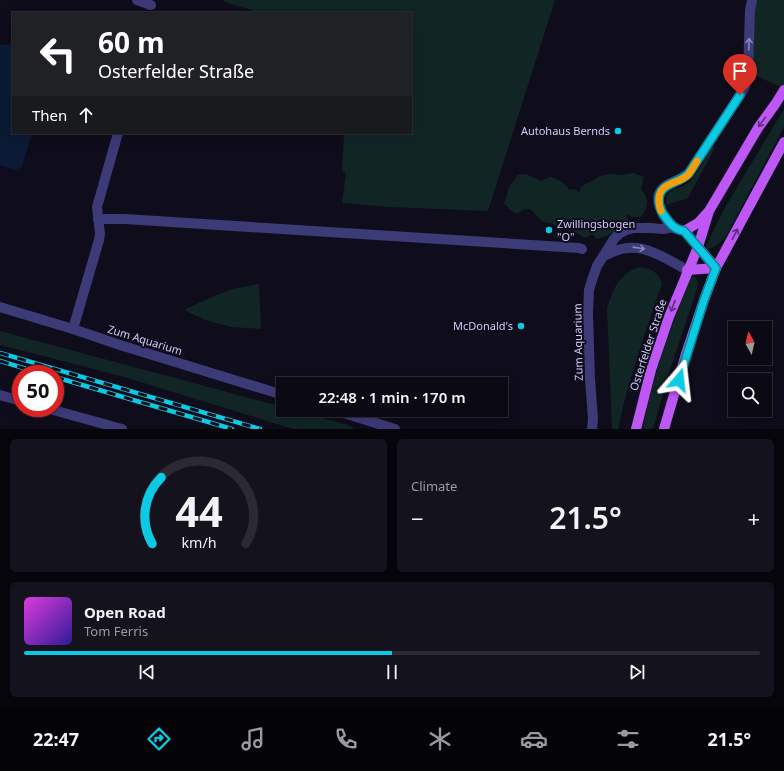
<!DOCTYPE html>
<meta charset="utf-8">
<style>
:root{--surface:#0b0914;--page:#14121d;--text:#f1f3f6;--muted:#9a9aa0;--line:#2b2a34;--accent:#0dcae4}
body{margin:0;font-family:"Noto Sans",sans-serif;background:var(--page);color:var(--text);height:100vh;display:flex;flex-direction:column;font-size:15px;white-space:nowrap}
*{box-sizing:border-box;margin:0}
p{font-size:13px;color:var(--muted)}
.icon{flex:none;width:22px;height:22px;fill:none;stroke:currentColor;stroke-width:2;stroke-linecap:round;stroke-linejoin:round}
.map{position:relative;height:429px;overflow:hidden}
.panel{display:flex;flex-direction:column;gap:10px;padding:10px;background:#06050b;flex:1}
.panel>*{flex:none}
.hud{position:absolute;left:12px;top:12px;width:400px;height:122px;border-radius:0px;box-shadow:0 4px 16px #0002,0 0 0 1px var(--line);background:#202124;color:#fff;overflow:hidden}
.needle{width:26px;rotate:352deg}
.buttons{position:absolute;left:728px;top:321px;display:grid;gap:8px}
.buttons a{display:grid;place-items:center;width:44px;height:44px;border-radius:0px;background:var(--surface);box-shadow:0 4px 16px #0002,0 0 0 1px var(--line);font-size:20px}
.speed{position:absolute;left:12px;top:365px;display:flex;gap:8px;font-size:20px;font-weight:700;text-align:center}
.speed>*{display:grid;place-content:center;width:52px;height:52px;border-radius:50%;background:var(--surface);box-shadow:0 4px 16px #0002,0 0 0 1px var(--line);line-height:1}
.speed .limit{border:6px solid #d22;background:#fff;color:#111}
.pin{position:absolute;display:grid;place-items:center;width:34px;height:34px;color:#fff;margin:-41px -17px;border-radius:50% 50% 50% 0;rotate:-45deg;box-shadow:0 0 4px #0007}
.pin .icon{rotate:45deg}
.me{position:absolute;width:44px;margin:-22px;rotate:17deg;stroke-linejoin:round;filter:drop-shadow(0 0 3px #0008)}
.turn{display:flex;align-items:center;gap:14px;height:84px;padding:0 20px;font-size:18px}
.turn .icon{width:52px;height:52px;stroke-width:2.5}
.turn b{display:block;font-size:28px;line-height:34px}
.then{display:flex;align-items:center;height:38px;padding:0 20px;background:#0003;gap:8px;font-size:15px}
.big{font-size:30px;font-weight:600;line-height:1.1}
.panel .tile{flex:1;display:flex;flex-direction:column;justify-content:center;gap:6px;min-width:0;padding:0 14px;border-radius:6px;background:var(--page)}
.panel .dial{align-items:center;gap:0}
.dial svg{height:104px;overflow:visible;fill:none;stroke:var(--line);stroke-width:7;stroke-linecap:round;text-anchor:middle}
.dial text{fill:var(--text);stroke:none}
.song{display:flex;align-items:center;gap:12px}
.cover{width:48px;height:48px;border-radius:6px;background:linear-gradient(135deg,hsl(300 70% 55%),hsl(250 70% 35%))}
.played{height:4px;border-radius:2px;background:linear-gradient(90deg,var(--accent) 50%,var(--line) 50%)}
.keys{display:flex;justify-content:space-around;direction:ltr}
.heat{display:flex;justify-content:space-between;align-items:center;font-size:22px;direction:ltr}
.panel .tiles{flex:1;display:grid;gap:10px;grid-template-columns:1fr 1fr}
.tile:last-child{grid-column:span 2}
.trip{position:absolute;left:276px;top:377px;width:232px;height:40px;border-radius:0px;background:var(--surface);box-shadow:0 4px 16px #0002,0 0 0 1px var(--line);font-weight:600;line-height:40px;text-align:center}
.tab-bar{display:flex;height:64px;justify-content:space-around;align-items:center;background:#040408;color:var(--muted)}
.tab-bar .icon{width:28px;height:28px}
.tab-bar .on{color:var(--accent)}
.tab-bar b{font-size:18px;color:var(--text)}
.map>svg:first-child{display:block}
.green{fill:#102524}
.water{fill:#0b1a35}
.lines{fill:none;stroke-linecap:round;stroke-linejoin:round}
.minor{stroke:#3d3a78;stroke-width:10}
.major{stroke:#bd57f5;stroke-width:10}
.rail-casing{stroke:#0dcae4;stroke-width:4.5}
.rail{stroke:#0f0c1b;stroke-width:3;stroke-dasharray:9;stroke-linecap:butt}
.oneway{stroke:#8682ba}
.oneway2{stroke:#5d2e7d}
.route-casing{stroke:#088394;stroke-width:10}
.route{stroke:#0dcae4;stroke-width:7}
.slow{stroke:#f59e0b;stroke-width:7}
.poi-dot{fill:#0dcae4;stroke:#0f0c1b;stroke-width:1.5}
.labels{text-anchor:middle;stroke-width:4;stroke-linejoin:round;paint-order:stroke}
.poi-label{font-size:11px;fill:#d0c9fc;stroke:#0f0c1b;text-anchor:end}
.street-label{font-size:11px;fill:#d0c9fc;stroke:#0f0c1b}
</style>
<div class="map">
<svg width="784" height="429" viewBox="0 0 784 429">
<rect width="100%" height="100%" fill="#0f0c1b"/>
<!-- green -->
<g class="green">
<polygon points="224,0 555,0 488,211 388,207 342,203 346,173 342,172 344,133 411,133 411,13 262,13 225,2"/>
<polygon points="753,0 784,0 784,86 783,88 750,73"/>
<polygon points="784,109 784,127 759,174 743,204 726,237 714,247 708,249 705,248 724,209 749,167"/>
<path d="M712,146L715,148L688,198L666,205C663,187 682,190 690,181C699,171 705,158 712,146Z"/>
<path d="M633,173L644,177L641,189C650,199 648,207 641,217H632L626,214L629,222H621L619,230L609,235L597,239L592,234L585,238L568,228H559L551,223L543,222L530,209L523,210L517,214L509,209L504,203L510,185L518,175L526,174L541,181L550,177C558,179 566,183 569,190L575,189L579,192L582,186L600,176L610,174L621,175Z"/>
<path d="M639,267C652,268 657,272 662,283C646,332 628,380 618,429H612L607,308C614,288 618,275 639,267Z"/>
<path d="M694,276L697,280L698,286L668,376L653,429H643C645,418 647,407 650,396C660,356 675,316 691,277Z"/>
<polygon points="259,284 261,329 232,327 205,320 184,310 207,299 232,289"/>
<polygon points="0,331 283,407 283,410 293,410 348,425 355,429 293,429 121,376 0,345"/>
</g>
<!-- water -->
<polygon class="water" points="13,44 13,133 32,133 22,167 16,170 0,165 0,45"/>
<g class="lines">
<!-- minor -->
<g class="minor">
<polyline points="137,0 151,5"/>
<polyline points="98,219 125,219 579,248 582,249"/>
<path d="M698,247C694,242 690,236 686,232C682,230 678,230 674,228C665,220 652,200 662,189C669,181 681,181 689,173L740,95L745,86L748,73L750,10L752,0"/>
<path d="M604,256C637,237 659,255 687,270"/>
<polyline points="0,307 73,329 120,345 283,395"/>
<polyline points="73,329 99,240 100,234 97,207 118,133"/>
<polyline points="0,395 21,401"/>
<polyline points="46,408 122,429"/>
<polyline points="334,410 395,429"/>
<polyline points="592,429 593,419 590,379 588,313 589,290 592,280 597,266 614,239 619,234 626,230 634,228 650,228 663,229 673,227"/>
</g>
<!-- major -->
<g class="major">
<polyline points="684,231 698,223 708,212"/>
<polyline points="698,247 716,268"/>
<polyline points="687,270 716,268"/>
<polyline points="636,429 651,370 669,317 698,247 709,211 758,128 776,103 784,90"/>
<polyline points="664,429 686,354 704,300 716,268 784,142"/>
</g>
<!-- rail casing -->
<g class="rail-casing">
<g id="rail">
<polyline points="0,353 260,429"/>
<polyline points="0,361 43,374"/>
<polyline points="55,377 232,429"/>
</g>
</g>
<!-- rail -->
<use href="#rail" class="rail"/>
</g>
<!-- one-way arrows -->
<defs><path id="oneway-shaft" d="M-6 0H5M1.5-3L5.5 0L1.5 3" fill="none" stroke-width="1.6" stroke-linecap="round" stroke-linejoin="round"/></defs>
<g class="oneway">
<use href="#oneway-shaft" transform="translate(749 44) rotate(-88)"/>
<use href="#oneway-shaft" transform="translate(639 248) rotate(8)"/>
</g>
<g class="oneway2">
<use href="#oneway-shaft" transform="translate(762 122) rotate(126)"/>
<use href="#oneway-shaft" transform="translate(735 234) rotate(-63)"/>
<use href="#oneway-shaft" transform="translate(673 306) rotate(111)"/>
</g>
<g class="lines">
<!-- route casing -->
<g class="route-casing">
<path id="route" d="M679,380L704,300L716,268L684,231C673,229 670,223 663,214C661,211 660,208 659,203C657,182 678,185 689,173L740,95"/>
</g>
<!-- route -->
<use href="#route" class="route"/>
<!-- slow -->
<path class="slow" d="M661,211C659,207 659,202 659,198C660,183 677,184 687,176C691,172 694,166 697,161"/>
</g>
<!-- markers -->
<g class="poi-dot">
<circle cx="618" cy="131" r="4"/>
<circle cx="549" cy="230" r="4"/>
<circle cx="521" cy="326" r="4"/>
</g>
<g class="labels">
<!-- poi labels -->
<g class="poi-label">
<text x="610" y="135">Autohaus Bernds</text>
<text x="557" y="228" text-anchor="start">Zwillingsbogen<tspan x="557" dy="13">"O"</tspan></text>
<text x="513" y="330">McDonald's</text>
</g>
<!-- street labels -->
<g class="street-label">
<text transform="translate(145 340) rotate(17)" y="4">Zum Aquarium</text>
<text transform="translate(578 342) rotate(-91)" y="4">Zum Aquarium</text>
<text transform="translate(648 345) rotate(-72)" y="4">Osterfelder Straße</text>
</g>
</g>
</svg>
<div class="buttons">
<a><svg class="needle" viewBox="-14 -14 28 28"><path d="M0-13l5 13h-10z" fill="#e53935"/><path d="M0 13l5-13h-10z" fill="#9a9aa0"/></svg></a>
<a><svg class="icon" aria-label="search" viewBox="0 0 24 24"><circle cx="10" cy="10" r="6"/><path d="M15 15l6 6"/></svg></a>
</div>
<div class="speed"><div class="limit">50</div></div>
<div class="pin" style="left:740px;top:95px;background:#d93025"><svg class="icon" aria-label="arrive" viewBox="0 0 24 24"><path d="M6 21V4h12l-3 4 3 4H6"/></svg></div>
<svg class="me" style="left:679px;top:380px" viewBox="-20 -20 40 40"><path d="M0-17L14 15 0 8-14 15z" fill="#0dcae4" stroke="#fff" stroke-width="4"/></svg>
<div class="trip">22:48 · 1 min · 170 m</div>
<div class="hud">
<div class="turn"><svg class="icon" aria-label="left" viewBox="0 0 24 24"><path d="M17 20v-9H6M10 6l-5 5 5 5"/></svg><div><b>60 m</b>Osterfelder Straße</div></div>
<div class="then">Then<svg class="icon" aria-label="ahead" viewBox="0 0 24 24"><path d="M12 20V5M6 11l6-6 6 6"/></svg></div>
</div>
</div>
<section class="panel">
<div class="tiles">
<div class="tile dial"><svg viewBox="0 0 100 80">
<path d="M14 69A42 42 0 1 1 86 69"/>
<path d="M14 69A42 42 0 0 1 21 18" stroke="#0dcae4"/>
<text x="50" y="56" font-size="32" font-weight="700">44</text>
<text x="50" y="72" font-size="11">km/h</text>
</svg></div>
<div class="tile"><p>Climate</p>
<div class="heat"><a>−</a><b class="big">21.5°</b><a>+</a></div>
</div>
<div class="tile">
<div class="song"><i class="cover"></i><div><b>Open Road</b><p>Tom Ferris</p></div></div>
<div class="played"></div>
<div class="keys"><svg class="icon" aria-label="previous" viewBox="0 0 24 24"><path d="M18 5L8 12l10 7zM5 5v14"/></svg><svg class="icon" aria-label="pause" viewBox="0 0 24 24"><path d="M8 5v14M16 5v14"/></svg><svg class="icon" aria-label="next" viewBox="0 0 24 24"><path d="M6 5l10 7-10 7zM19 5v14"/></svg></div>
</div>
</div>
</section>
<nav class="tab-bar">
<b>22:47</b>
<svg class="icon on" aria-label="directions" viewBox="0 0 24 24"><path d="M12 3l9 9-9 9-9-9zM9 14v-3h6M13 9l2 2-2 2"/></svg>
<svg class="icon" aria-label="music" viewBox="0 0 24 24"><path d="M9 18V5l10-2v13"/><circle cx="6" cy="18" r="3"/><circle cx="16" cy="16" r="3"/></svg>
<svg class="icon" aria-label="phone" viewBox="0 0 24 24"><path d="M5 4h4l2 5-3 2q2 4 5 5l2-3 5 2v4C11 20 4 13 5 4z"/></svg>
<svg class="icon" aria-label="climate" viewBox="0 0 24 24"><path d="M12 3v18M4 7l16 10M4 17L20 7"/></svg>
<svg class="icon" aria-label="car" viewBox="0 0 24 24"><path d="M5 17H2v-5l4-1 3-4h7l3 4 3 1v5h-3M9 17h6M6 11h13"/><circle cx="7" cy="17" r="2"/><circle cx="17" cy="17" r="2"/></svg>
<svg class="icon" aria-label="filters" viewBox="0 0 24 24"><path d="M4 7h16M4 17h16"/><circle cx="9" cy="7" r="2"/><circle cx="15" cy="17" r="2"/></svg>
<b>21.5°</b>
</nav>
